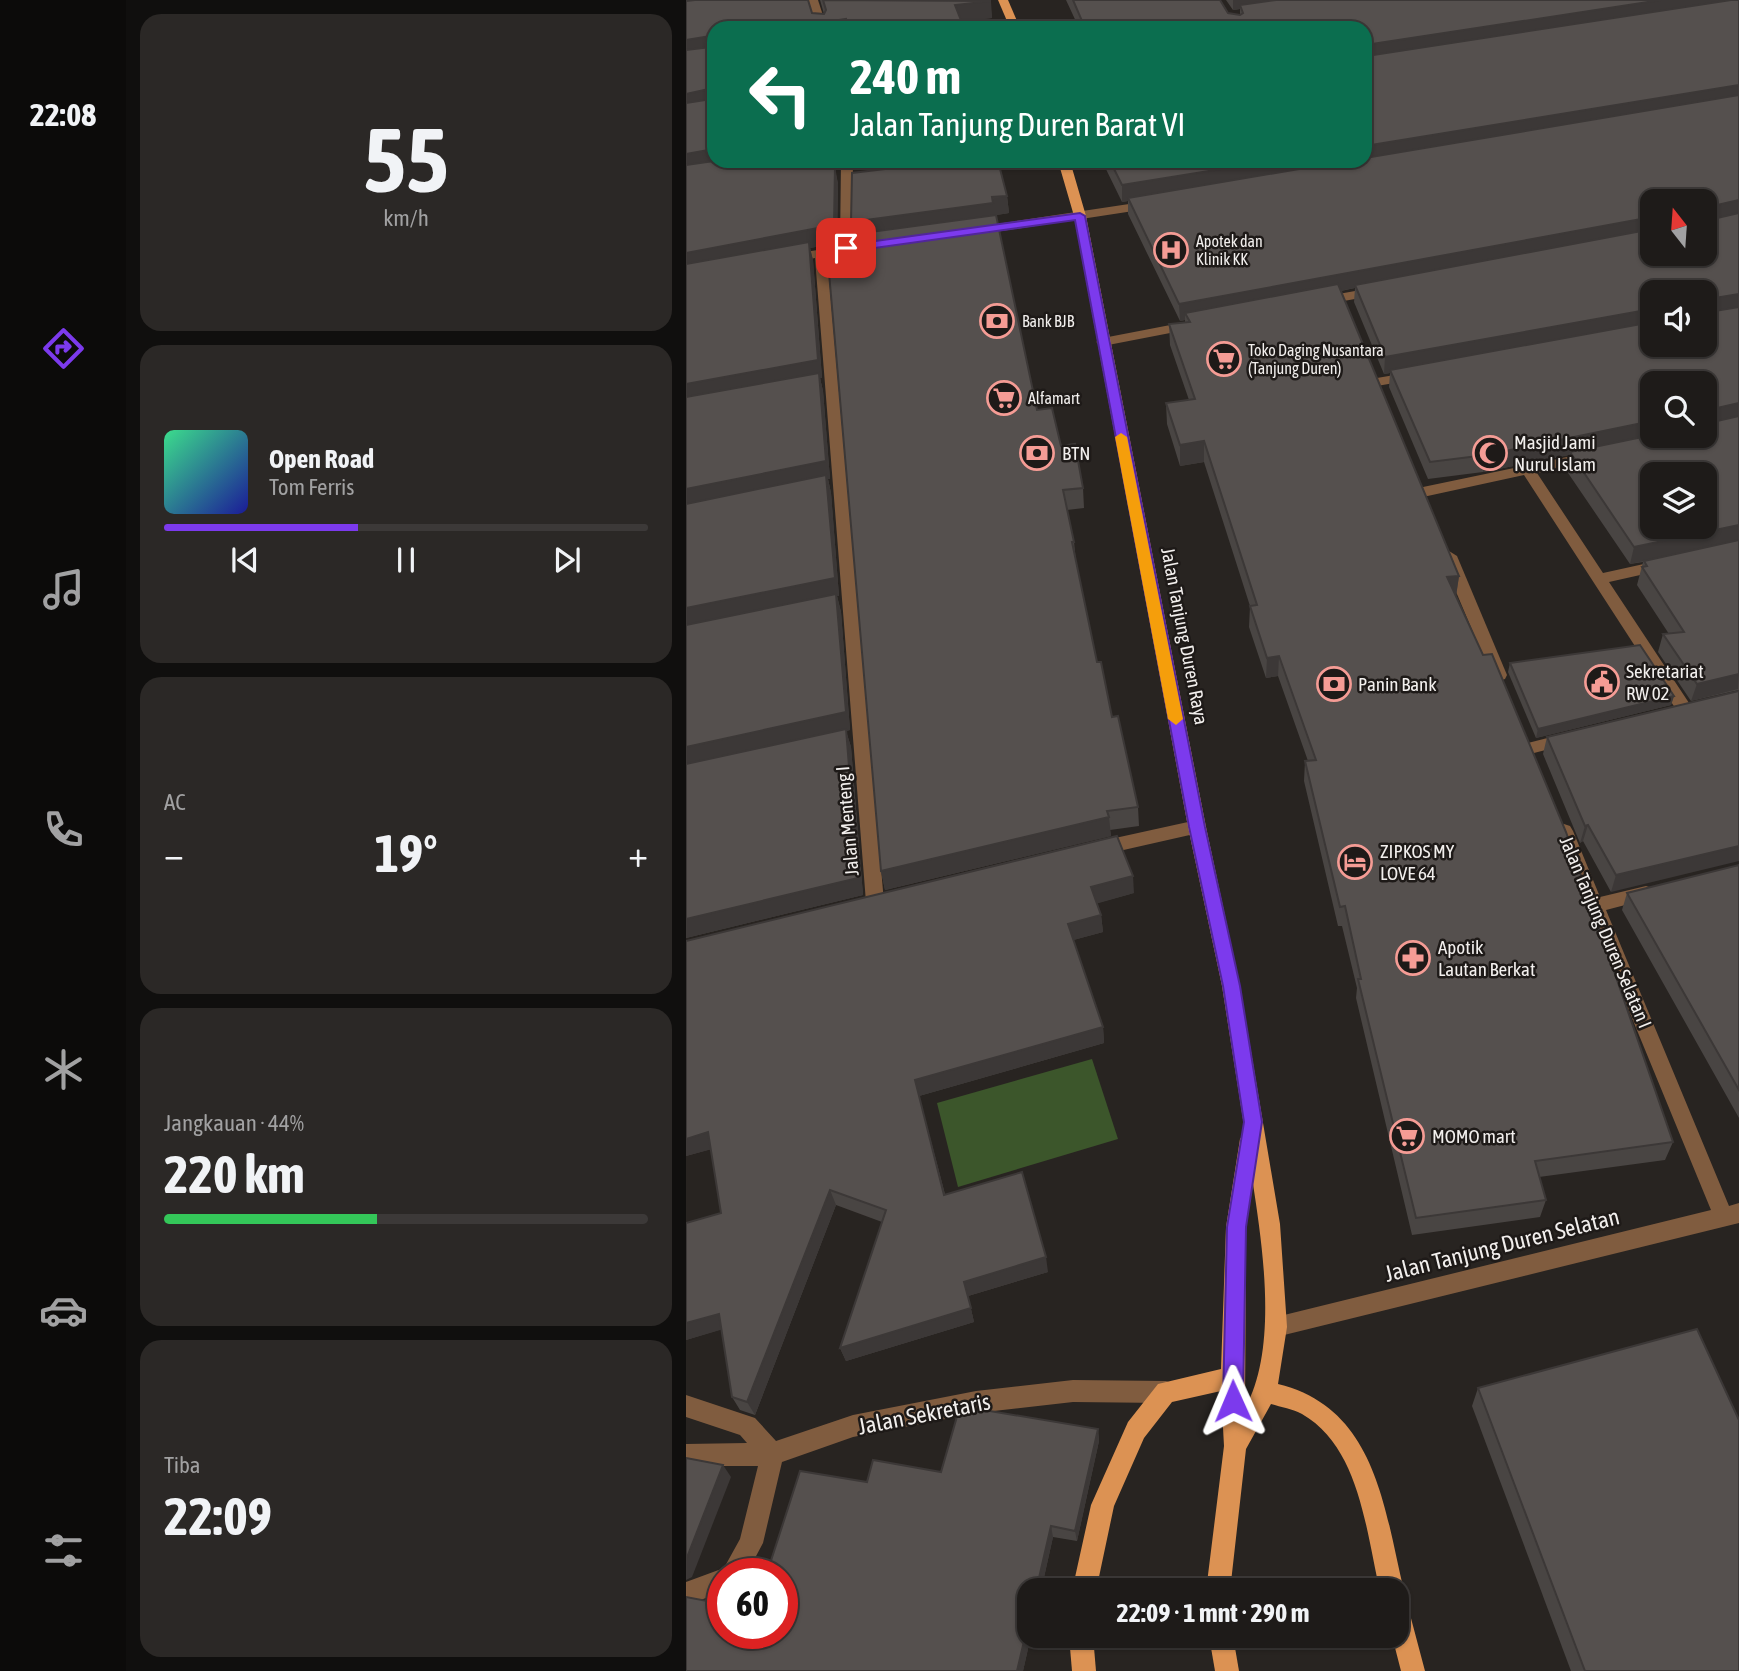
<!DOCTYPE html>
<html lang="id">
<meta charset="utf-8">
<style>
:root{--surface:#1e1b19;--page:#2b2826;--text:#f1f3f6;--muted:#a1a1a2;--line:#3c3938;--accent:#7c3aed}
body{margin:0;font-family:"Asap Condensed",sans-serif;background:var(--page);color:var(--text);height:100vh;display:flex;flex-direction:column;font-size:26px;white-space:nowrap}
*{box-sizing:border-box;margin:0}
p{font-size:23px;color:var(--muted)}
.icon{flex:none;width:38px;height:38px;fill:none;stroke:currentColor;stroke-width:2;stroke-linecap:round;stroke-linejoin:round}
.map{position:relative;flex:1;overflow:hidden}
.drawer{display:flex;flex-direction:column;gap:14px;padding:14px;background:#100f0e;width:560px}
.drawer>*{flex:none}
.banner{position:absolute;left:21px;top:21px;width:665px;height:147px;border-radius:21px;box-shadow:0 2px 5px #0004,0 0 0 2px var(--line);background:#0b6e4f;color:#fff;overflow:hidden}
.needle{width:46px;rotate:343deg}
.tools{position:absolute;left:954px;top:189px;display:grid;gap:14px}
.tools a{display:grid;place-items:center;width:77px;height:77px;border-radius:14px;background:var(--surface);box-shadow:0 2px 5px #0004,0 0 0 2px var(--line);font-size:35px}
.speed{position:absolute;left:21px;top:1558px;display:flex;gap:14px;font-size:35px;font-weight:700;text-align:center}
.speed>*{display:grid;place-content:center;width:91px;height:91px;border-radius:50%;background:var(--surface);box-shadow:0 2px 5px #0004,0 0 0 2px var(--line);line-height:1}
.speed .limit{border:10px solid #d22;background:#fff;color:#111}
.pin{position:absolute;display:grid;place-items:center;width:60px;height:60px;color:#fff;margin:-30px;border-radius:14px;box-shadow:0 4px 10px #0006}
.me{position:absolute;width:77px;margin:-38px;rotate:359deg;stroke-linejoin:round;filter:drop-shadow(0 0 5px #0008)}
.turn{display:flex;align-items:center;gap:24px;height:147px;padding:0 28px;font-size:32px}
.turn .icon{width:91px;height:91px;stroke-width:2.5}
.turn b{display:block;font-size:49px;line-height:60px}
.big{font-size:52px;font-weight:700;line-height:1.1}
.drawer .card{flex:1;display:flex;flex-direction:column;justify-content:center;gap:10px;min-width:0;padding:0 24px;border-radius:21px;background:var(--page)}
.drawer .dial{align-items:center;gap:0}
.dial b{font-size:91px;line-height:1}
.song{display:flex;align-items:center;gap:21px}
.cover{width:84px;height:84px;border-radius:10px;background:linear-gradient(135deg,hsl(150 70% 55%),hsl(240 70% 35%))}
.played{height:7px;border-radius:4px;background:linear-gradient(90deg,var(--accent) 40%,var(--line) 40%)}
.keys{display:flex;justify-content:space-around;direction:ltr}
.heat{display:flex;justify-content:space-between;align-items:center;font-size:38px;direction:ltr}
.charge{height:10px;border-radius:5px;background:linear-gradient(90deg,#34c759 44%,var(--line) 0)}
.trip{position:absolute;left:331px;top:1578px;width:392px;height:70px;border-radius:21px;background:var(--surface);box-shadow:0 2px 5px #0004,0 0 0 2px var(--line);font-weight:700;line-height:70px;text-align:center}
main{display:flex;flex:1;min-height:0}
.dock{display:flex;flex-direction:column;width:126px;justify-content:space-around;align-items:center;background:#0c0b0a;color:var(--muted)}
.dock .icon{width:49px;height:49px}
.dock .on{color:var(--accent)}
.dock b{font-size:32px;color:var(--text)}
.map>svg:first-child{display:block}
.green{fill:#3c562b}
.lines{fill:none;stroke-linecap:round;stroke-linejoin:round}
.minor{fill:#805c3f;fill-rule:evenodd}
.major{fill:#dc9253;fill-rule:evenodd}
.wall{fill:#494543;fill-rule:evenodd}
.shaded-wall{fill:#3c3837}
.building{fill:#55504e;stroke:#3c3837;stroke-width:2;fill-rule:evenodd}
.route{fill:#7c3aed;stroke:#51269a;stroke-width:2}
.slow{fill:#f59e0b}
.labels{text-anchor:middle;stroke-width:5;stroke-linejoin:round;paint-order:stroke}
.far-poi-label{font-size:16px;fill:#f2efed;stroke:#1e1a18;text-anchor:start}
.poi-label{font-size:19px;fill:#f2efed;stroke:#1e1a18;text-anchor:start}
.street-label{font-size:19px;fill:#f2efed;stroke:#1e1a18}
.near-street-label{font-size:23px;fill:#f2efed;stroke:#1e1a18}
</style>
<main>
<nav class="dock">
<b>22:08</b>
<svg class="icon on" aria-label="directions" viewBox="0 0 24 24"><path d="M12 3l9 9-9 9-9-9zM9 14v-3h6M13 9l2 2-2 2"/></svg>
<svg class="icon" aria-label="music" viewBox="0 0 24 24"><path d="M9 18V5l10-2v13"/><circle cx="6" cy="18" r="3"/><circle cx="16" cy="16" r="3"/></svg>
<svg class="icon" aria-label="phone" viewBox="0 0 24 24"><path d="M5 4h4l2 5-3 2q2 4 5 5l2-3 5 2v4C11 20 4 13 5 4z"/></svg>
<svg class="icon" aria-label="climate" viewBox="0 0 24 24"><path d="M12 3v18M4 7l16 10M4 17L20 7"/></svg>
<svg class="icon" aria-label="car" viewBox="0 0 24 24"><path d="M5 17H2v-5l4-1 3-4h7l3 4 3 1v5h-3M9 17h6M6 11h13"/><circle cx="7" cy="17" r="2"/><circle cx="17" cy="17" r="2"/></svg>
<svg class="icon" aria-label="filters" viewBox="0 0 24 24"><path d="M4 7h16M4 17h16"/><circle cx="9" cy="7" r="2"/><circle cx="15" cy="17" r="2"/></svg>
</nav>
<section class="drawer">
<div class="card dial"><b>55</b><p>km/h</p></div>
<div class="card">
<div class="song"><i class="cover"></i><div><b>Open Road</b><p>Tom Ferris</p></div></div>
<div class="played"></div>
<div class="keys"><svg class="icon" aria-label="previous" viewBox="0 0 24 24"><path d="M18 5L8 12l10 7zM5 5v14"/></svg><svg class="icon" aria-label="pause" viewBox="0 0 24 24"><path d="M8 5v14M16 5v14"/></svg><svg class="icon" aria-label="next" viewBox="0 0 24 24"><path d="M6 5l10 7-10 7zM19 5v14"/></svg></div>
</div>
<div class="card"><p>AC</p>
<div class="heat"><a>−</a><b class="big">19°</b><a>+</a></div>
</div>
<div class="card"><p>Jangkauan · 44%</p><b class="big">220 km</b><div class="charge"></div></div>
<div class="card"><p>Tiba</p><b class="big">22:09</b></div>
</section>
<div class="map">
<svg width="1053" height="1671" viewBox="0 0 1053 1671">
<rect width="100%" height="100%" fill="#282421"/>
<!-- green -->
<polygon class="green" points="406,1059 432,1139 272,1187 251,1103"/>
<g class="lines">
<!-- minor -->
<g class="minor">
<polygon points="122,0 132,0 141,28 131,28"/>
<polygon points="155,161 167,161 166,245 171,248 141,256 198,902 195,907 183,907 180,902 129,258 103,263 97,259 103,255 154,246"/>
<polygon points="463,201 469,205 467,208 290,235 284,231 290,227"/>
<polygon points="691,287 696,288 696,294 636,305 630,301 636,297"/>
<polygon points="505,321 510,322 510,328 417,346 410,342 417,338"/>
<polygon points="726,372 733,376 731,379 691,386 684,382 691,378"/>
<polygon points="905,452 910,454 910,460 851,473 917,573 976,560 981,561 984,565 981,569 923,582 1005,706 1007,710 1005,714 993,714 838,475 737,497 730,492 737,487"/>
<polygon points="763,551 771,556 821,675 819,679 813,681 805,675 755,556"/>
<polygon points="881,733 887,735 889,739 887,743 844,754 836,748 838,744"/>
<polygon points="511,820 517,822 520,827 517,832 411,856 405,854 402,849 405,844 411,842"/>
<polygon points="878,824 884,826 887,831 914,897 960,886 966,888 969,893 966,898 920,910 1043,1206 1053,1203 1053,1223 590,1337 582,1334 579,1327 582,1320 590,1317 1025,1210 869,831 872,826"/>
<polygon points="387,1380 480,1381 488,1384 491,1392 488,1400 480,1403 387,1402 290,1413 167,1437 96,1462 77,1543 61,1573 37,1573 37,1591 0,1606 0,1582 38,1568 54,1539 72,1466 0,1466 0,1444 61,1443 54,1435 0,1417 0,1395 69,1418 90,1441 167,1415 290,1391"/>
</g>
<!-- major -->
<g class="major">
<polygon points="312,0 322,0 334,28 324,28"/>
<path d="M372,161H384L400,216L520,827L554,986L594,1224L601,1327L592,1384C690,1408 698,1507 718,1591L715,1597L722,1607L739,1671H715L706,1636H710V1591H694C680,1532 674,1447 616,1414C607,1409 595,1407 585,1404L560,1449L544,1591H520L538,1446L535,1391L486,1402L458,1438L428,1506L410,1591H386L405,1505L442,1422L472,1384L535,1369L540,1227L554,1139L559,1132L536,986L502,827L388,216ZM567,1184C577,1249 592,1349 559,1408L560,1227Z"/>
<polygon points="383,1636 407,1636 410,1671 386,1671"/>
<polygon points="523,1636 547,1636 553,1671 529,1671"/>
</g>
</g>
<!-- wall -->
<g class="wall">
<polygon points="0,0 122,0 126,13 138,14 134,0 304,0 306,18 275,21 278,28 28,28 28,161 147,161 152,184 151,236 168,234 165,222 166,173 207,168 212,161 312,161 321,196 323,213 310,215 351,410 366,408 375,446 389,444 397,488 398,508 381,510 388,542 390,562 411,662 415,662 426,717 432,716 452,807 453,826 424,830 425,836 199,890 195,871 141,245 124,248 127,260 136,378 134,378 137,391 144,479 142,479 145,493 153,596 151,596 155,612 164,730 160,731 165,747 177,895 0,938"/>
<path d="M380,0H534L542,13L554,15V9L547,10L540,0H1053V690L1005,701L972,652L977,634H983L951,585L957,562L944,564L880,470L883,455L797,472L742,479L703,387L704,373L698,374L668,302L669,288L655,291L773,576L770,596L987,1142L979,1160L853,1177L860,1200L854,1217L726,1235L670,998L671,988L656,926H652L618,781L619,761H622L592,676L580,678L563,627L564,606L518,462L494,466L481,424L480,403L503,400L484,345L483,324L499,322V320L494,321L442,214V201L436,202L416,161H679V28H393ZM966,201L1018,254H966ZM966,292L1018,345H966ZM1018,383V436H966Z"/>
<polygon points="824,663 988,696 985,705 850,738 822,672"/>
<polygon points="1053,691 925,892 897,841 894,843 857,754 861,737"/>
<polygon points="1053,865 1053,1118 936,910 941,893"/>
<polygon points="448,893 411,903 415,915 417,932 387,940 417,1027 418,1043 233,1096 259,1194 362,1272 282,1296 288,1322 160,1361 154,1348 196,1222 150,1205 69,1415 54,1410 46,1397 36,1329 0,1340 35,1213 25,1149 0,1156 0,941"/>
<polygon points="792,1388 1053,1671 885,1671 786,1406"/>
<polygon points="412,1429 413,1441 391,1541 367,1537 337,1671 0,1671 96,1633 181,1482 255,1472"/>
</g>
<!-- shaded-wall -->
<g class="shaded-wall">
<polygon points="547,0 620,0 554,5 554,9 547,10"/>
<polygon points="975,0 1053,0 679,61 680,45"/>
<polygon points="305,1 306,18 271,22 269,5"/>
<polygon points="160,19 162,28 102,28"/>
<polygon points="24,36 28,53 0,57 0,40"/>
<polygon points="1053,85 1053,100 443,201 442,198 442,201 436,202 436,185 585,161 679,161 679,146"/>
<polygon points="23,89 28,106 0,112 0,94"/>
<polygon points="28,149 28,161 0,173 0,154"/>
<polygon points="149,166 152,184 151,243 124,248 127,260 136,378 134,378 137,391 144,479 142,479 145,493 153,596 151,596 155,612 164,730 160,731 165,747 177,895 0,938 0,253"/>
<polygon points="321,196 323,213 169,240 165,222"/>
<polygon points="1053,200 1053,215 1018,223 1022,207"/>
<polygon points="966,217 966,233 669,285 669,288 503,319 499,313 499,320 494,321 493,304"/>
<polygon points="1053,294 1053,309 1018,316 1022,299"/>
<polygon points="966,309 966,323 704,370 704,373 698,374 699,357"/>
<polygon points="1053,403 1053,417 1018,427 1018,422 1022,410"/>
<polygon points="966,421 966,436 884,452 883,455 797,472 800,455"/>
<polygon points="518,441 518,462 494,466 494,445"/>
<polygon points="1053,525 1053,541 944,564 948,547"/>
<polygon points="773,576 770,596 761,577"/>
<polygon points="593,656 592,676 580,678 581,658"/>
<polygon points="1053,674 1052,689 1005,701 1011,684"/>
<polygon points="988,696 985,705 850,738 852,729"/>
<polygon points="423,817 425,836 199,890 195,871"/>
<polygon points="902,825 897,841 894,843 899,826"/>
<polygon points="1053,846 1053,861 925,892 930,875"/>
<polygon points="447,876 448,893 406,905 405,887"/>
<polygon points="415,915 417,932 384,941 382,924"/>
<polygon points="417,1027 418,1043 233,1096 229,1080"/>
<polygon points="22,1132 30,1148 0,1156 0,1139"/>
<polygon points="144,1190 150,1205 69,1415 61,1402"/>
<polygon points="360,1257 362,1272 282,1296 288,1322 160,1361 154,1348 278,1282"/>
<polygon points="33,1314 41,1328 0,1340 0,1323"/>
<polygon points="412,1429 413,1441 391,1541 389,1531"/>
<polygon points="37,1465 45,1477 6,1577 0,1580 0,1560"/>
<polygon points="365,1526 367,1537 355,1591 350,1591"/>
<polygon points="343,1620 343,1636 345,1636 337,1671 331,1671"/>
</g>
<!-- building -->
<g class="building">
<polygon points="9,0 122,0 126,13 138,14 140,10 137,0 305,1 269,5 278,28 162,28 160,19 102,28 28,28 28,149 0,154 0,103 26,99 23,89 0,94 0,50 24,47 27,39 24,36 0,40 0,1"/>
<polygon points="387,0 534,0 542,13 554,15 557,13 554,5 590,0 975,0 680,45 679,48 679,28 399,28"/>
<polygon points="1045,0 1053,0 1053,85 679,146 679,55 681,56"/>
<polygon points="1053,95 1053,200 1022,207 1020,217 1023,220 1053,213 1053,294 1022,299 1020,310 1023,312 1053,307 1053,403 1022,410 1020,416 1018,416 1018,383 966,383 966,421 800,455 744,462 704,370 966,322 966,345 1018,345 1018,292 966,292 966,309 699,357 669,285 966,229 966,254 1018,254 1018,201 966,201 966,217 493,304 442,198 660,161 679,161 679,158"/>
<polygon points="28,161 147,161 149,166 148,225 0,253 0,165"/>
<polygon points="212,161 312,161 321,196 306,197 307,203 165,222 166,173 207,168"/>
<polygon points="424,161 585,161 436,185"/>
<polygon points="310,215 351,410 366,408 375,446 389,444 397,488 377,490 388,542 386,542 411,662 415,662 426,717 432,716 452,807 421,811 423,817 195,871 140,238"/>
<polygon points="123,242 132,360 0,384 0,264"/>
<polygon points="652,284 773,576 761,577 797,655 806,654 880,832 987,1142 849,1161 860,1200 730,1218 672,979 675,979 659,906 654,907 619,761 630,760 593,656 581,658 564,606 571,605 518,441 494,445 480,403 509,399 483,324 504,322 499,313"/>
<polygon points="133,373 140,461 0,489 0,397"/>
<path d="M1053,416V525L948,547L884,452L966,435V436H1018V424ZM966,474H1018V527H966Z"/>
<polygon points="140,475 149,578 0,608 0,504"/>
<polygon points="1053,540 1053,674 1011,684 977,634 998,632 956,567 961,566 958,561"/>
<polygon points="150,594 160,712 0,747 0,625"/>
<polygon points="954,645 988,696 852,729 824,663"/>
<polygon points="1053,691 1053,846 930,875 902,825 899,826 861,737"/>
<polygon points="160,729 172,878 0,919 0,764"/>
<polygon points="431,836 447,876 405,887 415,915 382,924 417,1027 229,1080 258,1195 336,1172 360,1257 278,1282 285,1308 154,1348 200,1210 144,1190 61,1402 46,1397 33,1314 0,1323 0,1223 35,1213 22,1132 0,1139 0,941"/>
<polygon points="1053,865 1053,1090 941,893"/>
<polygon points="1011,1329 1053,1420 1053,1671 899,1671 792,1388"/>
<polygon points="274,1406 412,1429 389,1531 365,1526 350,1591 343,1591 343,1620 331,1671 0,1671 0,1597 37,1604 37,1633 96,1633 96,1573 81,1573 114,1471 181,1482 187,1460 255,1472"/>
<polygon points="0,1458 37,1465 0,1560"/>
</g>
<!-- route -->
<polygon class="route" points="394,213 399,216 519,827 554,986 576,1122 560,1227 557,1401 554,1408 547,1411 540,1408 537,1401 541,1227 558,1122 537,986 503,827 389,220 160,252 154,248 160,245"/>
<!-- slow -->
<polygon class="slow" points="435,433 441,437 497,719 490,725 482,719 429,437"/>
<!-- icons -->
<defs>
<g id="hospital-ring" transform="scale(1.75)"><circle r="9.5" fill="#1e1a18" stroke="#f59c95" stroke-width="1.5"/><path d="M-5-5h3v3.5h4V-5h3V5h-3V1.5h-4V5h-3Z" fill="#f59c95"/></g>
<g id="bank-ring" transform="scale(1.75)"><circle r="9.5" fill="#1e1a18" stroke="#f59c95" stroke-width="1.5"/><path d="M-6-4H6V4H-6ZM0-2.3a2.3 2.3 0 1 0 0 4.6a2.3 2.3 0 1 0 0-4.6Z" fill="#f59c95"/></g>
<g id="supermarket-ring" transform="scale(1.75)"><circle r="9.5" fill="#1e1a18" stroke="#f59c95" stroke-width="1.5"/><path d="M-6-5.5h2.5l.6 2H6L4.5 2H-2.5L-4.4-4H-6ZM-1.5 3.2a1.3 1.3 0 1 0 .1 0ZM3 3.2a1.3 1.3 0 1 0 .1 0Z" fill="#f59c95"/></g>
<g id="mosque-ring" transform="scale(1.75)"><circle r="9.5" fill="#1e1a18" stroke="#f59c95" stroke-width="1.5"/><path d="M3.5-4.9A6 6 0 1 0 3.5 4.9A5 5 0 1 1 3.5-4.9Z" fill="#f59c95"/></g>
<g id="civic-ring" transform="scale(1.75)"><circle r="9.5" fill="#1e1a18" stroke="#f59c95" stroke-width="1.5"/><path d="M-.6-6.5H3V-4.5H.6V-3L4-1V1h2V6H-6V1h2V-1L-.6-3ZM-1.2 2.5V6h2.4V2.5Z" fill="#f59c95"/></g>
<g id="hotel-ring" transform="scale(1.75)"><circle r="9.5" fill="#1e1a18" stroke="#f59c95" stroke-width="1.5"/><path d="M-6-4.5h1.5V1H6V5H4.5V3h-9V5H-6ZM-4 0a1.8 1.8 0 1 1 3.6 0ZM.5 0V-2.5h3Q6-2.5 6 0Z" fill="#f59c95"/></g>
<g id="pharmacy-ring" transform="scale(1.75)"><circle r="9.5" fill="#1e1a18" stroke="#f59c95" stroke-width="1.5"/><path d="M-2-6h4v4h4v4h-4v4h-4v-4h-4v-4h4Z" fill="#f59c95"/></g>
</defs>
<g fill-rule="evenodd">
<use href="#hospital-ring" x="485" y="250"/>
<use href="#bank-ring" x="311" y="321"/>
<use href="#supermarket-ring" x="538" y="359"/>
<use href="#supermarket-ring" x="318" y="398"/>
<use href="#bank-ring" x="351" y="453"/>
<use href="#mosque-ring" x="804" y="453"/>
<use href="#civic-ring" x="916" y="682"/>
<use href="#bank-ring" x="648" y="684"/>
<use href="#hotel-ring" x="669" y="862"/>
<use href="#pharmacy-ring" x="727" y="958"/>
<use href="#supermarket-ring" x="721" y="1136"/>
</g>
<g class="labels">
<!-- far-poi labels -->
<g class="far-poi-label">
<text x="510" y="247">Apotek dan<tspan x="510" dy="18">Klinik KK</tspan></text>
<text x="336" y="327">Bank BJB</text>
<text x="562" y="356">Toko Daging Nusantara<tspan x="562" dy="18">(Tanjung Duren)</tspan></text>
<text x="342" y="404">Alfamart</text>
</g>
<!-- poi labels -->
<g class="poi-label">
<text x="828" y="449">Masjid Jami<tspan x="828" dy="22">Nurul Islam</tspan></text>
<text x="376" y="460">BTN</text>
<text x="940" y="678">Sekretariat<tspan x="940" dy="22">RW 02</tspan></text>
<text x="672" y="691">Panin Bank</text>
<text x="694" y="858">ZIPKOS MY<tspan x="694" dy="22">LOVE 64</tspan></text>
<text x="752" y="954">Apotik<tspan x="752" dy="22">Lautan Berkat</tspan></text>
<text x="746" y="1143">MOMO mart</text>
</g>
<!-- street labels -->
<g class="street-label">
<text transform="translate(499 636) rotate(79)" y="7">Jalan Tanjung Duren Raya</text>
<text transform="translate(161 821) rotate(-95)" y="7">Jalan Menteng I</text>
<text transform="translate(920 932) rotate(67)" y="7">Jalan Tanjung Duren Selatan I</text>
</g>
<!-- near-street labels -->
<g class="near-street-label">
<text transform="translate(816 1245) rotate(-14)" y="8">Jalan Tanjung Duren Selatan</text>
<text transform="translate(238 1414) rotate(-11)" y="8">Jalan Sekretaris</text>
</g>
</g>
</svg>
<div class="tools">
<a><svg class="needle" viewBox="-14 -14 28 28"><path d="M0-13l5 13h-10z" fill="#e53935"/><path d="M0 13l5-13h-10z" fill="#a1a1a2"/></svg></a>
<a><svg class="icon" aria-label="sound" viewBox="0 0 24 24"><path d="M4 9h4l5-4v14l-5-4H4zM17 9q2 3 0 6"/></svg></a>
<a><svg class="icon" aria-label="search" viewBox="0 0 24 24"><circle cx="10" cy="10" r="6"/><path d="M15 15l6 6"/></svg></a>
<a><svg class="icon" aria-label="layers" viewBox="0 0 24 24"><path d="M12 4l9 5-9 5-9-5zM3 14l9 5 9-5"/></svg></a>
</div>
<div class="speed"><div class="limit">60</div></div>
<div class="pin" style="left:160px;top:248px;background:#d93025"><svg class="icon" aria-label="arrive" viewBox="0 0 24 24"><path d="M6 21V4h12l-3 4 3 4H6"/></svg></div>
<svg class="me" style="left:547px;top:1401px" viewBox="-20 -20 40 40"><path d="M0-17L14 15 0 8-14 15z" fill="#7c3aed" stroke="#fff" stroke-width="4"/></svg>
<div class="trip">22:09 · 1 mnt · 290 m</div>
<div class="banner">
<div class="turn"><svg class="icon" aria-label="left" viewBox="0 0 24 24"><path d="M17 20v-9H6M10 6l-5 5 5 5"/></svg><div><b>240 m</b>Jalan Tanjung Duren Barat VI</div></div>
</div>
</div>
</main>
